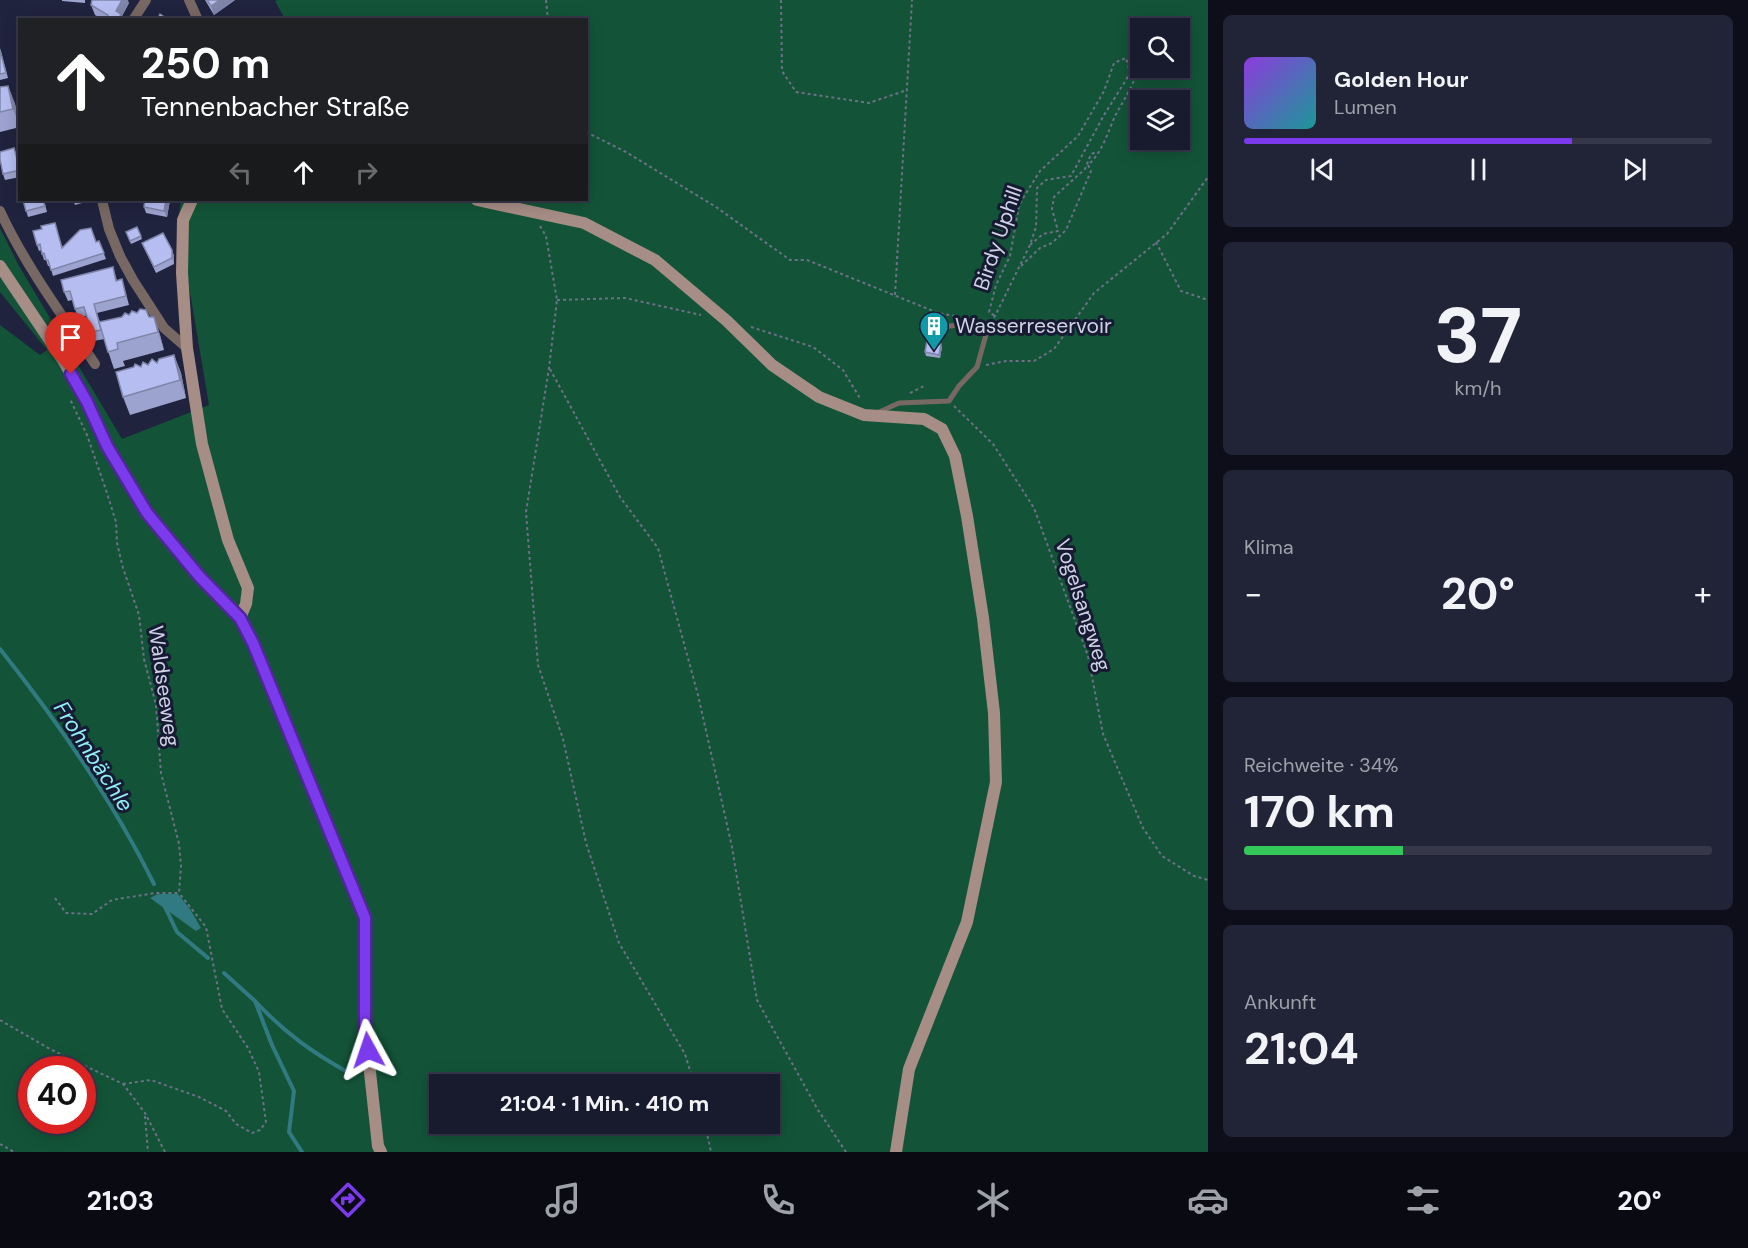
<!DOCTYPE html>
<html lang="de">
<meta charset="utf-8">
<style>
:root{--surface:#181a2e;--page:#212336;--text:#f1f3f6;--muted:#9fa1aa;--line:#36384a;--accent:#7c3aed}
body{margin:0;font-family:"DM Sans",sans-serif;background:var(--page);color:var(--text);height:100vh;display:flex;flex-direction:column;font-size:22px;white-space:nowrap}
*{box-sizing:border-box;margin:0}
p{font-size:20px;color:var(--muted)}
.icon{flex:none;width:33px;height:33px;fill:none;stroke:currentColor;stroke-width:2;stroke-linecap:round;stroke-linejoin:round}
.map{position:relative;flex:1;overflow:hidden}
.sheet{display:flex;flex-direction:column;gap:15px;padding:15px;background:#0d0e19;width:540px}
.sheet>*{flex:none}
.guide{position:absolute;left:18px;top:18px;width:570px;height:183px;border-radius:0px;box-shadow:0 3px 15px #0003,0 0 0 2px var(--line);background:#202124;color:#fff;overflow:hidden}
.fabs{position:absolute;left:1130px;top:18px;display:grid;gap:12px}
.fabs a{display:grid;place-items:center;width:60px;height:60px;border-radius:0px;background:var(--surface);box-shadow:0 3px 15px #0003,0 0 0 2px var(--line);font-size:30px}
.speed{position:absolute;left:18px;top:1056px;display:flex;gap:12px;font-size:30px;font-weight:700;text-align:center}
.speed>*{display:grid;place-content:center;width:78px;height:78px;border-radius:50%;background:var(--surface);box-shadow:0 3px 15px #0003,0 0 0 2px var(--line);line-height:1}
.speed .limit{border:9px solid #d22;background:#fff;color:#111}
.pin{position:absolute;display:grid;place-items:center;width:51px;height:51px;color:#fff;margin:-62px -26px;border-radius:50% 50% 50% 0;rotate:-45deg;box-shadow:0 0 6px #0007}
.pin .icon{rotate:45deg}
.me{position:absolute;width:66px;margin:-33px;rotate:355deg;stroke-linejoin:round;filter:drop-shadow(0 0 4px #0008)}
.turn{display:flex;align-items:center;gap:21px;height:126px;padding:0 24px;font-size:27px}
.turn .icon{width:78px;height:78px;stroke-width:2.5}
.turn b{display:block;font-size:42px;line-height:51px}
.lanes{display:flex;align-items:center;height:57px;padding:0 24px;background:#0003;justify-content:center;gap:30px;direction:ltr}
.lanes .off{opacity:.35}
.big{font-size:45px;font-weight:700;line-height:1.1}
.sheet .widget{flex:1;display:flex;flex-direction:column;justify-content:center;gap:9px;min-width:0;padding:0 21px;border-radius:9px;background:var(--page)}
.sheet .dial{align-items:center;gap:0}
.dial b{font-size:78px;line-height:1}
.song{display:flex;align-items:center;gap:18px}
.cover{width:72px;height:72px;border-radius:9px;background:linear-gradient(135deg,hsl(270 70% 55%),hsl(180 70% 35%))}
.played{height:6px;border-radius:3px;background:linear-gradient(90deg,var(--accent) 70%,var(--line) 70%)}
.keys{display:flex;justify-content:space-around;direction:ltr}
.heat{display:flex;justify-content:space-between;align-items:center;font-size:33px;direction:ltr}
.charge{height:9px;border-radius:4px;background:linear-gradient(90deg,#34c759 34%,var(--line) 0)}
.trip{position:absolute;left:429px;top:1074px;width:351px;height:60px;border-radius:0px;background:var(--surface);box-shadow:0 3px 15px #0003,0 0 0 2px var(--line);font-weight:700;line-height:60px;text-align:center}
.tabs{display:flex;height:96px;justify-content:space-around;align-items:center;background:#0a0a12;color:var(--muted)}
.tabs .icon{width:42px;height:42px}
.tabs .on{color:var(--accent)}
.tabs b{font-size:27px;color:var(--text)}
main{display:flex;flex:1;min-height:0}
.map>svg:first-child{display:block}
.green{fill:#135438;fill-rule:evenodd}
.water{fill:#317a81}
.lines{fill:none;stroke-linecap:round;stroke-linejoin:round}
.stream{stroke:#317a81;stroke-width:4}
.path{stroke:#6d7087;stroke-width:2;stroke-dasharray:3 3;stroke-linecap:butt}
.lane{stroke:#786863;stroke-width:5}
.street{stroke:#786863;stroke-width:10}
.secondary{stroke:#a68d85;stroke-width:12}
.wall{fill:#9da3cf}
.shaded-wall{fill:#7f85a9}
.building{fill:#b6bef1;stroke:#7f85a9;stroke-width:1.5}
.route-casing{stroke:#51269a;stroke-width:15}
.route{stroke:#7c3aed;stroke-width:10}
.labels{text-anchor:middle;stroke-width:6;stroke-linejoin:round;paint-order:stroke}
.street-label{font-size:21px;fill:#cfd2e4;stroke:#171a33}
.poi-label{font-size:21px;fill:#cfd2e4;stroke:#171a33;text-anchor:start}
.water-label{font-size:22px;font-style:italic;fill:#90eff7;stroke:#171a33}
</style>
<main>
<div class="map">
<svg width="1208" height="1152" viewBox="0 0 1208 1152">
<rect width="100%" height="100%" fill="#20233e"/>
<!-- green -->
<path class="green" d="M278,0H1208V1152H0V325L40,355L47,350L0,292V228L19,266L122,439L209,405L178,221L181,200H586V20L285,19L275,1ZM1140,28H1179V68H1140ZM1140,100H1179V140H1140ZM32,1070H82V1120H32ZM440,1084H770V1124H440Z"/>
<!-- water -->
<polygon class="water" points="158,894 178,894 190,909 201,928 196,931 150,898"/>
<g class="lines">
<!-- stream -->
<g class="stream">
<path d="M0,649C58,722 113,801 154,884"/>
<polyline points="165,907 177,932 208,958"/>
<polyline points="224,973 255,1001 272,1045 294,1091 289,1132 302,1152"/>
<path d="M256,1002C286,1034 313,1053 351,1074"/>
</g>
<!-- path -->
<g class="path">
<polyline points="546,0 548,20"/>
<polyline points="781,0 782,71 796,92 869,103 907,90"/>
<polyline points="586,132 626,152 716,207 790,260 807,260 938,313 955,316"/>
<polyline points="540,226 546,236 557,300 549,368 526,512 538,665 563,739 586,843 619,943 685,1054 694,1084"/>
<polyline points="1156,242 1181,291 1208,300"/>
<polyline points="1030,245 1043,234 1058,231 1052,209 1054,197 1085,169 1091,154 1097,152"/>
<path d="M1021,266L1040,248L1052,243L1066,230L1091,171L1088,165C1102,153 1108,132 1115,116C1122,103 1130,91 1135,78L1131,67"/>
<polyline points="895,295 912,0"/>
<polyline points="557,300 625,298 701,315"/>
<polyline points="991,323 995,316 1030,245 1036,227 1037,188 1046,180 1071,176 1104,115 1126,80 1130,72 1126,58 1114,63 1104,91 1078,136 1040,171 1023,198 1019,206 1010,256 996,285 989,312 995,316"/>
<polyline points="751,327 813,347 843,370 861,400"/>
<polyline points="986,365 1006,361 1034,361 1054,349 1094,293 1167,234 1208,177"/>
<polyline points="550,369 620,497 658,548 698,695 732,847 757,1000 818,1110 846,1152"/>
<polyline points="910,393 926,385"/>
<polyline points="954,406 993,444 1034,508 1088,656 1103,734 1143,828 1162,856 1194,876 1208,880"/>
<polyline points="55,898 66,913 92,914 112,900 155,893 179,893 181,866 179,844 161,773 156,705 144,659 139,615 123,568 117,543 116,522 106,490 87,435 70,399"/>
<polyline points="0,1020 50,1049 123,1084 145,1113 165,1152"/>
<polyline points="123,1084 151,1080 199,1097 226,1111 236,1124 252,1133 260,1130 266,1122 259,1072 248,1048 222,1009 206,927 179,893"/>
<polyline points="145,1116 148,1152"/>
<polyline points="705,1124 711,1152"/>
<polyline points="0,1144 14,1152"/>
</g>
<!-- lane -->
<polyline class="lane" points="877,413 899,403 949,401 959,386 977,367 987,331 961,325 938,327"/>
<!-- street -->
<g class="street">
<polyline points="189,0 198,20"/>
<polyline points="133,20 146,0"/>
<polyline points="102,200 109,229 120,256 133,280 164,328 187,348"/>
<path d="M0,211C25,265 62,315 95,364"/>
</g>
<!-- secondary -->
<g class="secondary">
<polyline points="192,200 183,220 182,273 187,348 202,444 228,540 248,588 246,604 240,618"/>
<polyline points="477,200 584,223 655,260 727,321 772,365 819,397 864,415 924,419 942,429 955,456 967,516 983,618 994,713 996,782 967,922 909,1069 896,1152"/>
<polyline points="0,266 63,360 87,402 107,446 147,513 199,576 240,618 253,643 365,918 365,1026 378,1146 381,1152"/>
</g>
</g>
<!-- wall -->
<g class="wall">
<polygon points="62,0 85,0 85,3 62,1"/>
<polygon points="205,0 235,0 214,15"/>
<polygon points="129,3 122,16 123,20 103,20 95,15 91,5"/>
<polygon points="0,48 8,78 0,80"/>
<polygon points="8,86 15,104 20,127 0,132 0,87"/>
<polygon points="14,148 20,167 20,177 5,180 3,174"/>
<polygon points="23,200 44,200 47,212 28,217"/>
<polygon points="73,200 89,200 89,201 75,205"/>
<polygon points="145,200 170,200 167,217 146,213 144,207"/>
<polygon points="55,223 62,247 99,241 106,259 53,276 50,266 48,266 46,260 44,260 41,250 39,251 37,245 42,229"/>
<polygon points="137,227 142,239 131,244 126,232"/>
<polygon points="142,243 172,250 174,256 174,264 156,273"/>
<polygon points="113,267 117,281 122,279 129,305 97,313 100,322 129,315 154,317 160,335 164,350 123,361 125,366 114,369 104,339 94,341 86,316 78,318 72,300 68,301 64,292"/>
<polygon points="942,347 940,358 926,356 925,352"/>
<polygon points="174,355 181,373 186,398 130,415 123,397 141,367 157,363"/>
</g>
<!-- shaded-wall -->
<g class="shaded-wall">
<polygon points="122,0 128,0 129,3 122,16 123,20 118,20 116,11"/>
<polygon points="220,0 235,0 214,15 211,6"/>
<polygon points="8,86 15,104 20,126 13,109"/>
<polygon points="166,200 170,200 167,217 164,211"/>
<polygon points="172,250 174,256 174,264 172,258"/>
<polygon points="154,317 160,335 164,350 158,332"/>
<polygon points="941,344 942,347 940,358 939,355"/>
<polygon points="174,355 181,373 186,398 180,380"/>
</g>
<!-- building -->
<g class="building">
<polygon points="92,0 122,0 116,11 121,14 118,20 109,20 107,18 108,15 91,5"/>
<polygon points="207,0 220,0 211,6"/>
<polygon points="160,14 169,20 157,20"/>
<polygon points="0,50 6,73 0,74"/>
<polygon points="8,86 13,109 0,112 0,87"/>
<polygon points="14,148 20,170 3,174 0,159 0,152"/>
<polygon points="23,200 43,200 45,206 26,211"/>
<polygon points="145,200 166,200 164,211 144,207"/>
<polygon points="55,223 62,248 80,230 91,228 96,242 99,241 104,253 51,270 48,260 46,260 44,253 42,254 40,244 37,245 33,231 42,229 41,226"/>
<polygon points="137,227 141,236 130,241 126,232"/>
<polygon points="163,233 172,250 172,258 154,267 142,243"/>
<polygon points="113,267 116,281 122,279 126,296 94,304 101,330 91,332 84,307 75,309 70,291 64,292 61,280"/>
<polygon points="140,309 146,310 149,317 154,317 158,332 117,343 118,349 108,352 99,322 122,317 125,313 129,315 132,311 137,313"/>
<polygon points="927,341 941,344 939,355 925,352"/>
<polygon points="174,355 180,380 123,397 116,372 134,367 135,364 141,367 143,362 148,365 152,359 157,363 159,359"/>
</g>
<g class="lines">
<!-- route casing -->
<g class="route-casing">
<polyline id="route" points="71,374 87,402 107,446 147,513 199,576 240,618 253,643 365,918 365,1026 368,1050"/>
</g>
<!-- route -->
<use href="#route" class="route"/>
</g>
<!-- icons -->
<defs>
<g id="building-pin" transform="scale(1.5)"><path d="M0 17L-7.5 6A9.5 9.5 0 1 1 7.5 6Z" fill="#0f9aa8" stroke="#171a33"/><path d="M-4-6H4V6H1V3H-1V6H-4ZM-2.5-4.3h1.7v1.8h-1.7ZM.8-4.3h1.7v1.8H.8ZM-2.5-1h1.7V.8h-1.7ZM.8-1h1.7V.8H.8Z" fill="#fff"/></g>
</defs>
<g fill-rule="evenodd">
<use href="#building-pin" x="934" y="326"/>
</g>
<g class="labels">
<!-- street labels -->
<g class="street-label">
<text transform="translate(998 238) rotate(-71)" y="7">Birdy Uphill</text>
<text transform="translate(1083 605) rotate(72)" y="7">Vogelsangweg</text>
<text transform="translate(164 686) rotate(82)" y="7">Waldseeweg</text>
</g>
<!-- poi labels -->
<g class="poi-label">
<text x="955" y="333">Wasserreservoir</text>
</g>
<!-- water labels -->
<g class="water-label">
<text transform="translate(94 756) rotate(57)" y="8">Frohnbächle</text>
</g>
</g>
</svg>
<div class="fabs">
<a><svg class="icon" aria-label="search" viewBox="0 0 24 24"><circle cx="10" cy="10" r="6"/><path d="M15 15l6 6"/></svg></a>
<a><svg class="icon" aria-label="layers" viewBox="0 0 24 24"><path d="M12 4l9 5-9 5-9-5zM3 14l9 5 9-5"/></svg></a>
</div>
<div class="speed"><div class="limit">40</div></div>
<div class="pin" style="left:71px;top:374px;background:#d93025"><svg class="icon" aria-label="arrive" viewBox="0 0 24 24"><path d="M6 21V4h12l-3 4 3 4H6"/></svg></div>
<svg class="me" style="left:368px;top:1050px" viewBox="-20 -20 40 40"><path d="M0-17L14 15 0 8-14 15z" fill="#7c3aed" stroke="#fff" stroke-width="4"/></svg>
<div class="trip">21:04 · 1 Min. · 410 m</div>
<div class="guide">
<div class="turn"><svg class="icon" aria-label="ahead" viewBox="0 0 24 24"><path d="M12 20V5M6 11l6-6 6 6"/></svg><div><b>250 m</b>Tennenbacher Straße</div></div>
<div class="lanes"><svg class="icon off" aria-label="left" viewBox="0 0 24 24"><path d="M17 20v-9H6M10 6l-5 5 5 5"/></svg><svg class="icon" aria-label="ahead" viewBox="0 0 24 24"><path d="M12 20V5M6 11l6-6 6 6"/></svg><svg class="icon off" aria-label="right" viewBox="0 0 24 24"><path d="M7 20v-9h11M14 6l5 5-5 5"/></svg></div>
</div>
</div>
<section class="sheet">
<div class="widget">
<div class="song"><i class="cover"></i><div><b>Golden Hour</b><p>Lumen</p></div></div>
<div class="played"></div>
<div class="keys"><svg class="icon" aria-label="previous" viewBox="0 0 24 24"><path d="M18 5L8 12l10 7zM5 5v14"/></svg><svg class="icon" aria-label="pause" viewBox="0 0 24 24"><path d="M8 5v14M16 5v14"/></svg><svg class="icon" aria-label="next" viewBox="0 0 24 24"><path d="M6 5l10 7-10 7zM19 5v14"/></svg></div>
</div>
<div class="widget dial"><b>37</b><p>km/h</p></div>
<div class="widget"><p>Klima</p>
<div class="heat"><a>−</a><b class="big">20°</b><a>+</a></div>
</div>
<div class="widget"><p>Reichweite · 34%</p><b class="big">170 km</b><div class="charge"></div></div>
<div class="widget"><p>Ankunft</p><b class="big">21:04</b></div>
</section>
</main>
<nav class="tabs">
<b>21:03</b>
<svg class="icon on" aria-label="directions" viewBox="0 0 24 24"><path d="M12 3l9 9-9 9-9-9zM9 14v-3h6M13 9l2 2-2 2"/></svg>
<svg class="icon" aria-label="music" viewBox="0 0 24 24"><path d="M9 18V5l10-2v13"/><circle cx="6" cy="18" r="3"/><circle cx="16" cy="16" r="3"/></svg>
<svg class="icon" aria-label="phone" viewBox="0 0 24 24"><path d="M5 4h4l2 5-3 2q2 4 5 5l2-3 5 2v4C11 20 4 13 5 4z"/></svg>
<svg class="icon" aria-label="climate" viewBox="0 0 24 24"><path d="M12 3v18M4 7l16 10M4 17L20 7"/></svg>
<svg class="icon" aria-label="car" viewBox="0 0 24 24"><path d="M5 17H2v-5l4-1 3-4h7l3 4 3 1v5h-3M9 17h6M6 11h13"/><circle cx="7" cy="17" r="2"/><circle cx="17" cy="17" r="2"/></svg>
<svg class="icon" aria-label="filters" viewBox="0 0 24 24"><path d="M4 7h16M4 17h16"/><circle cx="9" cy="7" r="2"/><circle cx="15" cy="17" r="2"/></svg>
<b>20°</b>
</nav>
